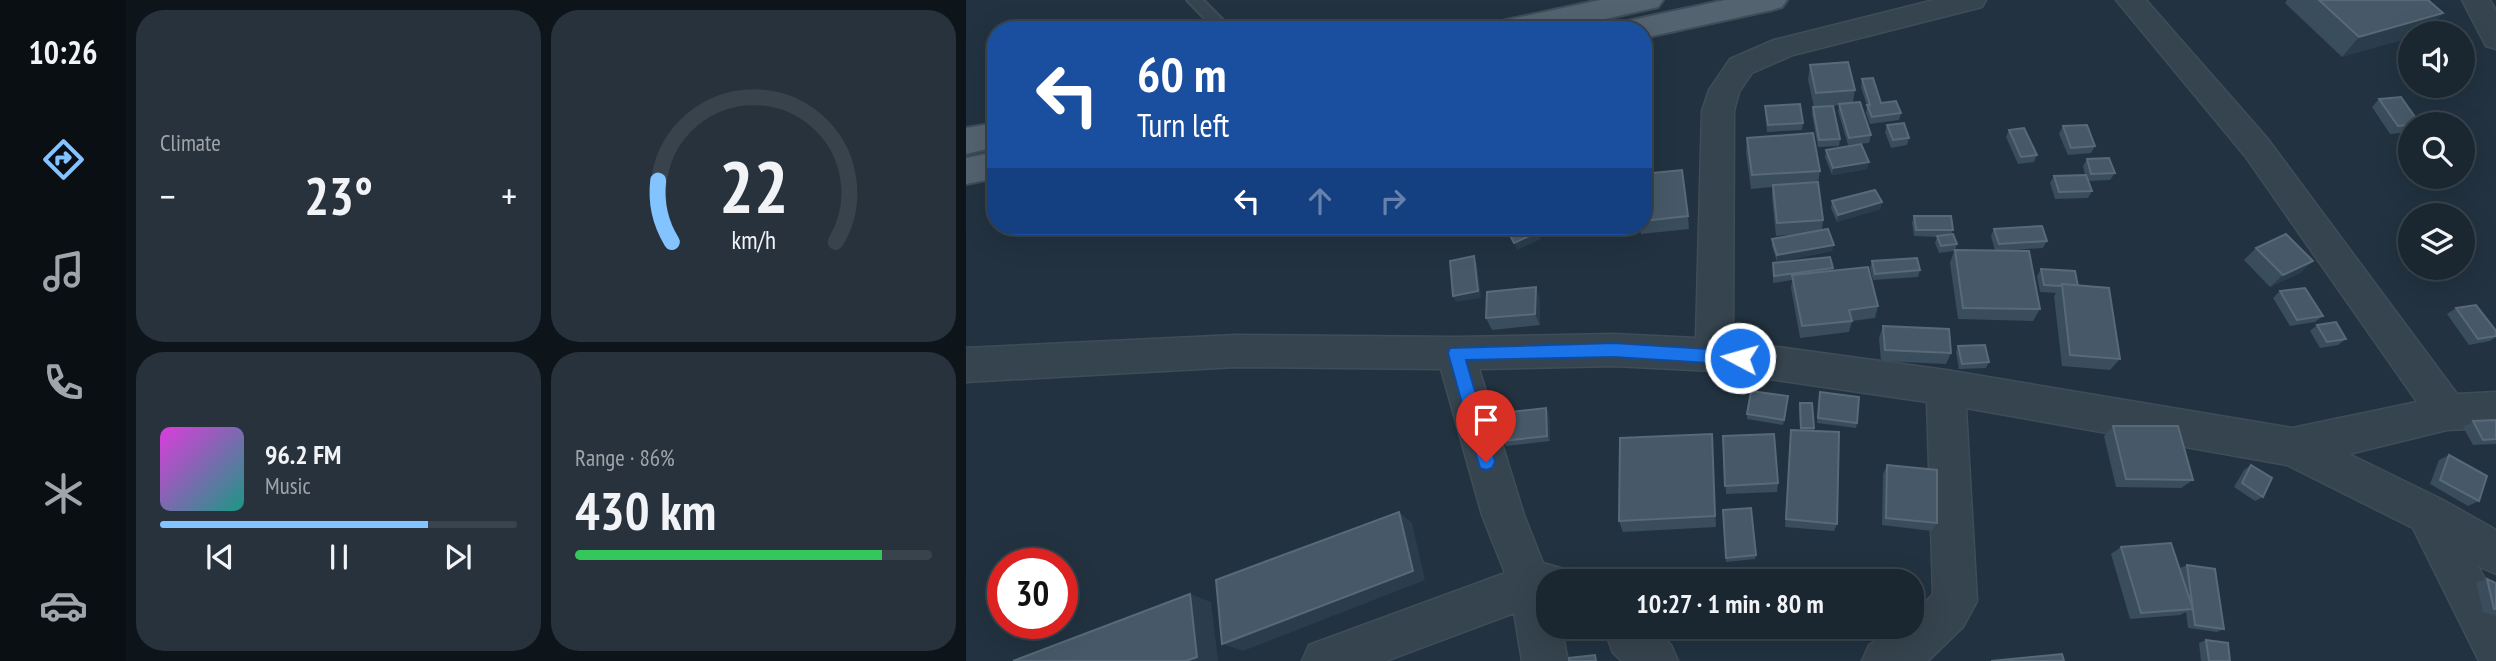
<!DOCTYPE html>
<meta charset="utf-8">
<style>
:root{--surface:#1a2630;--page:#27323c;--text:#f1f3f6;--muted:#9fa5ab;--line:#38434c;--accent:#83c3ff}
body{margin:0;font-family:"PT Sans Narrow",sans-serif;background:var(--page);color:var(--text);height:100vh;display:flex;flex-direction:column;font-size:26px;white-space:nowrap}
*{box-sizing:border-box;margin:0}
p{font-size:23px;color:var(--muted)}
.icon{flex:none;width:38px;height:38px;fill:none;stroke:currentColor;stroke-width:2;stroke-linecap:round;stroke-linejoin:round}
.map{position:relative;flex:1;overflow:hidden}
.panel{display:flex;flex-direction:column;gap:10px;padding:10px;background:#0e151a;width:840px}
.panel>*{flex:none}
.guide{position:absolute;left:21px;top:21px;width:665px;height:214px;border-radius:28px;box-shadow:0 7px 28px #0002,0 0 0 2px var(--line);background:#1a4fa0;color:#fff;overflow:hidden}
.fabs{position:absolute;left:1432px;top:21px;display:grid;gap:14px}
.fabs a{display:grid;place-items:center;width:77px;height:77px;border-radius:50%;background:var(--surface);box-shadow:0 7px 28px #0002,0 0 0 2px var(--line);font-size:35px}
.speed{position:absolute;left:21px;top:548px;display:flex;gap:14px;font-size:35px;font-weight:700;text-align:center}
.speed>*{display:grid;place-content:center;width:91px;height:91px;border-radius:50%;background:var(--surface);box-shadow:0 7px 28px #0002,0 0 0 2px var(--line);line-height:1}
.speed .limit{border:10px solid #d22;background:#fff;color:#111}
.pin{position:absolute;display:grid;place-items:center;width:60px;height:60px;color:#fff;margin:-72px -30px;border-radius:50% 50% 50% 0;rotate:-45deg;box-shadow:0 0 7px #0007}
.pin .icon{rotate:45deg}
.me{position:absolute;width:77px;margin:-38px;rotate:276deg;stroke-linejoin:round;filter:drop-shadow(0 0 5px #0008)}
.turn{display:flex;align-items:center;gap:24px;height:147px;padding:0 35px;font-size:32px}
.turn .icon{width:91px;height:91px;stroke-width:2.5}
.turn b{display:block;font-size:49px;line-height:60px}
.lanes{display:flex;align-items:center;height:66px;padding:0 35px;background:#0003;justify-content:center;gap:35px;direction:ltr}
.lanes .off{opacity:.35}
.big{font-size:52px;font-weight:700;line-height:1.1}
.panel .widget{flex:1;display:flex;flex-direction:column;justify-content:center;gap:10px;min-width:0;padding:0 24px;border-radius:28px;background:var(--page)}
.panel .dial{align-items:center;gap:0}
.dial svg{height:182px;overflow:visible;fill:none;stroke:var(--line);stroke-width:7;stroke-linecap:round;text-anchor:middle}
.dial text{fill:var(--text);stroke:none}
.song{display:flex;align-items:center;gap:21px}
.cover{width:84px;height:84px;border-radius:10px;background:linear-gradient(135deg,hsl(300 70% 55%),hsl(170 70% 35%))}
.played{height:7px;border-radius:4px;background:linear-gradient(90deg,var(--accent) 75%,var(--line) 75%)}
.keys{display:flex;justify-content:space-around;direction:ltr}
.heat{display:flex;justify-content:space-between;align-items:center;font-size:38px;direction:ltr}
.charge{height:10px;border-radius:5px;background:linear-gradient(90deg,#34c759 86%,var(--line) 0)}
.panel .tiles{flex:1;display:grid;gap:10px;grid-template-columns:repeat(2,1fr)}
.trip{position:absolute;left:570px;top:569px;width:388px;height:70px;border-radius:28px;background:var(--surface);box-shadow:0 7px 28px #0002,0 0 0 2px var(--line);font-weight:700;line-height:70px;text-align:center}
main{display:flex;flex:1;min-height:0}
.dock{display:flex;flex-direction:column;width:126px;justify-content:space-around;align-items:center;background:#0a0f13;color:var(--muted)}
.dock .icon{width:49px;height:49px}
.dock .active{color:var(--accent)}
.dock b{font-size:32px;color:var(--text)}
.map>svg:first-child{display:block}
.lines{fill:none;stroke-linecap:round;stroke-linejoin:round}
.service-casing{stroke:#3f4d58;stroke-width:4}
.minor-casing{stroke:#3f4d58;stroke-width:3}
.primary-casing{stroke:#3f4d58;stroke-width:4}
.service{fill:#36444f;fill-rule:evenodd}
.minor{fill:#36444f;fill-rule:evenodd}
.primary{fill:#546370;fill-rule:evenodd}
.wall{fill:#3a4d5c}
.shaded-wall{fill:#2b3d4c}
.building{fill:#475968;stroke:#586977;stroke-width:2}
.route{fill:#1a73e8;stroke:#114b97;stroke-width:2}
</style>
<main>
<nav class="dock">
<b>10:26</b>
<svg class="icon active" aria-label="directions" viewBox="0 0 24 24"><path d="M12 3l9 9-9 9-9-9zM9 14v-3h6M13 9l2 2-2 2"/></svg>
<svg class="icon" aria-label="music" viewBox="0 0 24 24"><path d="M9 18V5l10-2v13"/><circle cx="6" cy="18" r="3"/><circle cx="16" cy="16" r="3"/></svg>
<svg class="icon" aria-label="phone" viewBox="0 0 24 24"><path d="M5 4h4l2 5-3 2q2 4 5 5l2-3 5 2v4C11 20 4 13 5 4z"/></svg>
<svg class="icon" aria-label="climate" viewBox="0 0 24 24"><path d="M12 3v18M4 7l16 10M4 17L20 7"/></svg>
<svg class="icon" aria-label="car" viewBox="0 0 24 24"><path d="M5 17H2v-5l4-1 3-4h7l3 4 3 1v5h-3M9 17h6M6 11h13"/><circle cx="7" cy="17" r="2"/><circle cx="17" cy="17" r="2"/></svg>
</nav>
<section class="panel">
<div class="tiles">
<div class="widget"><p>Climate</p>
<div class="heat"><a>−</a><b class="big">23°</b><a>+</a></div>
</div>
<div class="widget dial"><svg viewBox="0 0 100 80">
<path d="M14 69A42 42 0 1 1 86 69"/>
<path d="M14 69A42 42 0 0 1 8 42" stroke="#83c3ff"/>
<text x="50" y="56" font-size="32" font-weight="700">22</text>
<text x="50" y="72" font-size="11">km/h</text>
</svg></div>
<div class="widget">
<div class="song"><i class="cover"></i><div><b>96.2 FM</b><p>Music</p></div></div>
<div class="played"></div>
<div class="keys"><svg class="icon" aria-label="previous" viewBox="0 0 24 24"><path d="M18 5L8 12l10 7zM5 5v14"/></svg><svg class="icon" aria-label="pause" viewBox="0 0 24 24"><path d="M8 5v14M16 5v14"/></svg><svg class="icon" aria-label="next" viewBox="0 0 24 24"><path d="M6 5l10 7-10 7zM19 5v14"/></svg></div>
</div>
<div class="widget"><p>Range · 86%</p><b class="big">430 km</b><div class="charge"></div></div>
</div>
</section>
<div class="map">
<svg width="1530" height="661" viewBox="0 0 1530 661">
<rect width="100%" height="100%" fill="#223240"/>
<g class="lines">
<!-- service casing -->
<g class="service-casing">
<polygon id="service" points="221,0 237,0 267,30 250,30"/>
</g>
<!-- minor casing -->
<g class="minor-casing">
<g id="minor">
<polygon points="968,0 1020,0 1016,7 827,55 786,73 773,92 768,111 767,341 980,370 1326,428 1451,402 1279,156 1150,0 1180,0 1301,138 1491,394 1530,392 1530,428 1481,430 1383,454 1477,500 1530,530 1530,574 1512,566 1530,601 1530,661 1513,661 1447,528 1321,465 1000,408 1011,601 997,627 962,661 896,661 903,645 934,626 947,626 947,616 967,594 961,402 748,371 648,366 513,369 558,515 577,563 598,569 603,581 583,581 583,626 595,626 602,661 556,661 548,613 420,661 336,661 343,645 539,573 516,515 475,369 270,367 0,382 0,348 270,335 490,337 648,334 730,338 736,111 743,90 764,59 808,40"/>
<polygon points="1496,0 1524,0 1530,11 1530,49 1520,46"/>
<polygon points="637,626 685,626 705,645 712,661 656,661 647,653"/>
</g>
</g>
<!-- primary casing -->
<g class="primary-casing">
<g id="primary">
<polygon points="634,0 697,0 692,7 590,30 525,30 529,23 540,20"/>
<polygon points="759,0 821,0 816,7 806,10 677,38 677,30 651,30 655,23 666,20"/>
<polygon points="30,123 30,147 0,154 0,128"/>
<polygon points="30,152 30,178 0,184 0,158"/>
</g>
</g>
<!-- service -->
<use href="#service" class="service"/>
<!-- minor -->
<use href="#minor" class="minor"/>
<!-- primary -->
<use href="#primary" class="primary"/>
</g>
<!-- wall -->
<g class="wall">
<polygon points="1321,0 1462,0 1477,13 1459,33 1444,33 1376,57 1319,3"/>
<polygon points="844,65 889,90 887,102 905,135 903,143 882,145 872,111 873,105 867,106 874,139 873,146 852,147 846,114 847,107 848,107 842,80"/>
<polygon points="896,79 915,103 935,113 933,120 904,124 900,113 901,106 895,87"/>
<polygon points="1413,99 1444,124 1444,132 1424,134 1406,107"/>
<polygon points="799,106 837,123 836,130 801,132 799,113"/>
<polygon points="921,125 943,138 941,145 925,148 919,132"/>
<polygon points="1097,126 1129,146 1125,153 1102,155 1093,134"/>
<polygon points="1043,130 1071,155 1068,162 1052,164 1040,137"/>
<polygon points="781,138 854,171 852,183 857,220 856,230 866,251 811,262 806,246 806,239 834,234 810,236 806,198 806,187 785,189 780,152"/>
<polygon points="860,150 903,162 901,169 866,175 859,157"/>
<polygon points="1121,159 1149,173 1144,180 1122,181 1126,191 1122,198 1089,199 1084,183 1088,176 1119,175 1117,166"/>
<polygon points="677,174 722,216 723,229 675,234 673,226 677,226"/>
<polygon points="866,201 916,202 914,209 871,222 865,208"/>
<polygon points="948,216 987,230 985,234 991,244 989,250 1029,251 1025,236 1028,229 1081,241 1077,248 1033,251 1074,309 1067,321 992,319 984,263 988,251 973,253 969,243 971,237 948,236 946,223"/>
<polygon points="1290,248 1347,261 1334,273 1304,287 1278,260"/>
<polygon points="906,261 954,270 952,277 907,280 904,268"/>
<polygon points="807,263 867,268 867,271 912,306 909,318 886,321 883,332 834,338 825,288 826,280 807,283"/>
<polygon points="1075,269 1112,286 1154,359 1144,370 1096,366 1088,296 1090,293 1074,292 1071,276"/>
<polygon points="1314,291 1357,316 1349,322 1324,326 1307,298"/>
<polygon points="574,299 574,325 526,330 520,318"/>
<polygon points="1490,308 1530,331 1530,337 1524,341 1503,345 1481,314"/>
<polygon points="1351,325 1380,339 1372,345 1354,348 1344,331"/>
<polygon points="917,326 985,353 980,364 915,361 913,338"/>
<polygon points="992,346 1023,362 1020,368 993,369 990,352"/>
<polygon points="854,392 891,423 890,428 851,423"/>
<polygon points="822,396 817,425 781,419 781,414"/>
<polygon points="834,403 848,428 848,431 871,524 868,531 819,527 824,439 825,430 834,430 833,409"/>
<polygon points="580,408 583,413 584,441 540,446 537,441"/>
<polygon points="1530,420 1530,444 1507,445 1497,427 1507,421"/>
<polygon points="1147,426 1227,480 1215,488 1150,487 1138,436"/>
<polygon points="746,434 750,527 657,532 653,521"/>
<polygon points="757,436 812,483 811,492 760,494"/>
<polygon points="1483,455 1513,501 1502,506 1464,484 1473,460"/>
<polygon points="921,465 971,523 966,531 916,525 917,474"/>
<polygon points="1285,465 1297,497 1289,501 1268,487 1278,470"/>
<polygon points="757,510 790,555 789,559 760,562"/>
<polygon points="1155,547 1215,574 1214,568 1221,565 1258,629 1251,632 1222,628 1220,612 1214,615 1164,619 1145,554"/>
<polygon points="1521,579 1530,583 1530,616 1517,612 1510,582"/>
<polygon points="1240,640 1264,661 1235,661 1233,643"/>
</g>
<!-- shaded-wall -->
<g class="shaded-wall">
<polygon points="1477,13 1459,33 1444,33 1444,38 1376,57 1393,37"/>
<polygon points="903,162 901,169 866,175 867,168"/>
<polygon points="916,202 914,209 871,222 872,215"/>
<polygon points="483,226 510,226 486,231"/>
<polygon points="572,232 575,239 551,250 548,243"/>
<polygon points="868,245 866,251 811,262 811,255"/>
<polygon points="508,256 511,263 515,298 490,302 487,296"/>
<polygon points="1347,261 1334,273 1304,287 1317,275"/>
<polygon points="570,287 574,299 574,325 569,314"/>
<polygon points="580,408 583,413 584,441 581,436"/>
<polygon points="433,512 446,523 459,580 277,651 256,644"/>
<polygon points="224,594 245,602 252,661 220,661"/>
</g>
<!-- building -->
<g class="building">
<polygon points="1353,0 1462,0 1477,13 1393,37"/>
<polygon points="882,62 889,90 850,93 844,65"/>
<polygon points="907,78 915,103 930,101 935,113 906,117 901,105 904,105 896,79"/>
<polygon points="1435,97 1454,124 1444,124 1444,125 1432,126 1413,99"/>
<polygon points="894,102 905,135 883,138 873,104"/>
<polygon points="834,104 837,123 802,125 799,106"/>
<polygon points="867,106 874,139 853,140 847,107"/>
<polygon points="938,123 943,138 927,140 921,125"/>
<polygon points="1121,125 1129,146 1105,148 1097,126"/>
<polygon points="1058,128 1071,155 1055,157 1043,130"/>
<polygon points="847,133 854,171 786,175 781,138"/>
<polygon points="895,144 903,162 867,168 860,150"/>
<polygon points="1143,158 1149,173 1125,174 1121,159"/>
<polygon points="716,170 722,216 677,221 677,174"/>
<polygon points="1120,175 1126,191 1093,192 1088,176"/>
<polygon points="852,182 857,220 811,223 807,185"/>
<polygon points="909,190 916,202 872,215 866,201"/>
<polygon points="948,216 985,216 987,230 950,230"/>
<polygon points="539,226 568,226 572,232 548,243"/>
<polygon points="1076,226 1081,241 1033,244 1028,229"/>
<polygon points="862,229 868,245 811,255 806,239"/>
<polygon points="987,234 991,244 975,246 971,236"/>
<polygon points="1320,234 1347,261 1317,275 1290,248"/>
<polygon points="989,250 1063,251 1074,309 997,308"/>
<polygon points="508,256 512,291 487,296 484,261"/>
<polygon points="864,257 867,268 808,276 807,263"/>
<polygon points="951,258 954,270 909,274 906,261"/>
<polygon points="902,267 912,306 883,310 886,321 836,326 826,275"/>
<polygon points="1075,269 1109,271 1112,286 1096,284 1094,286 1078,285"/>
<polygon points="1096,284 1143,288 1154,359 1104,355"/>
<polygon points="570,287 569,314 520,318 521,292"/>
<polygon points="1339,288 1357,316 1331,320 1314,291"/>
<polygon points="1510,305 1530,331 1530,336 1512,339 1490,308"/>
<polygon points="1370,322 1380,339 1361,342 1351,325"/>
<polygon points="917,326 983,329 985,353 919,350"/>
<polygon points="1019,345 1023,362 996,364 992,346"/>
<polygon points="785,391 822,396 818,420 781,414"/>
<polygon points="854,392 893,397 891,423 852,418"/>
<polygon points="834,403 846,403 848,428 835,428"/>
<polygon points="580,408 581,436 537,441 536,413"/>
<polygon points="1530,420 1530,439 1517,440 1507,421"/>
<polygon points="1147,426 1212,426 1227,480 1160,479"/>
<polygon points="825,430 873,432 871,524 820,519"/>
<polygon points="746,434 749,516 653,521 654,438"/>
<polygon points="808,434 812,483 759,486 757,436"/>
<polygon points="1483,455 1521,476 1513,501 1474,480"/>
<polygon points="921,465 971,470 971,523 920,518"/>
<polygon points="1285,465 1306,478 1297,497 1276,483"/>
<polygon points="785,508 790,555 760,558 757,510"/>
<polygon points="433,512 447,571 256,644 250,580"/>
<polygon points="1205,543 1227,609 1175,613 1155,547"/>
<polygon points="1221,565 1249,569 1258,629 1229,625"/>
<polygon points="1521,579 1530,583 1530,609 1528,609"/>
<polygon points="224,594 231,657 220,661 47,661"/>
<polygon points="1240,640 1262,643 1264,661 1243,661"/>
<polygon points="1096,654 1098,661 1025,661"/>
<polygon points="629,655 630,661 603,661 603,658"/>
</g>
<!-- route -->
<polygon class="route" points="648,343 774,351 779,353 782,358 779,363 774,365 648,357 500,360 529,462 526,468 520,470 514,468 482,353 484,348"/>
</svg>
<div class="fabs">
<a><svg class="icon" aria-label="sound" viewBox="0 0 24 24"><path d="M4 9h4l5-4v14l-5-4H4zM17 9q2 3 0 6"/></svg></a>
<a><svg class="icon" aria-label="search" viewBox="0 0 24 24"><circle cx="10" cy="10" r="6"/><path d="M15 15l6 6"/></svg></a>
<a><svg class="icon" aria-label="layers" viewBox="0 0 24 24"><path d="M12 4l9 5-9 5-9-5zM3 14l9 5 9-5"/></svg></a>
</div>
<div class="speed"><div class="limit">30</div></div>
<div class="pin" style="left:520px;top:462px;background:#d93025"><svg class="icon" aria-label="arrive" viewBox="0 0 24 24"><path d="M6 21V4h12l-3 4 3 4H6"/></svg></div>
<svg class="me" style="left:774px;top:358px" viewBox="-20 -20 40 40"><circle r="17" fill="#1a73e8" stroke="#fff" stroke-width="3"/><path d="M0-11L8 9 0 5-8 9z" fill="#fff"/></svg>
<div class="trip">10:27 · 1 min · 80 m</div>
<div class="guide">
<div class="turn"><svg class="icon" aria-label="left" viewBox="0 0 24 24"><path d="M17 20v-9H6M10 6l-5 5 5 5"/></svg><div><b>60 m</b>Turn left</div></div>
<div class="lanes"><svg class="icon" aria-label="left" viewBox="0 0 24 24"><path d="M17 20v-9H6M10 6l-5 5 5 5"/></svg><svg class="icon off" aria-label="ahead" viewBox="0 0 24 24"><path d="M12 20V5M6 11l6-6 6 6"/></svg><svg class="icon off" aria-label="right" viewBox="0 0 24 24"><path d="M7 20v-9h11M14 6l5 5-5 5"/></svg></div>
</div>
</div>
</main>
